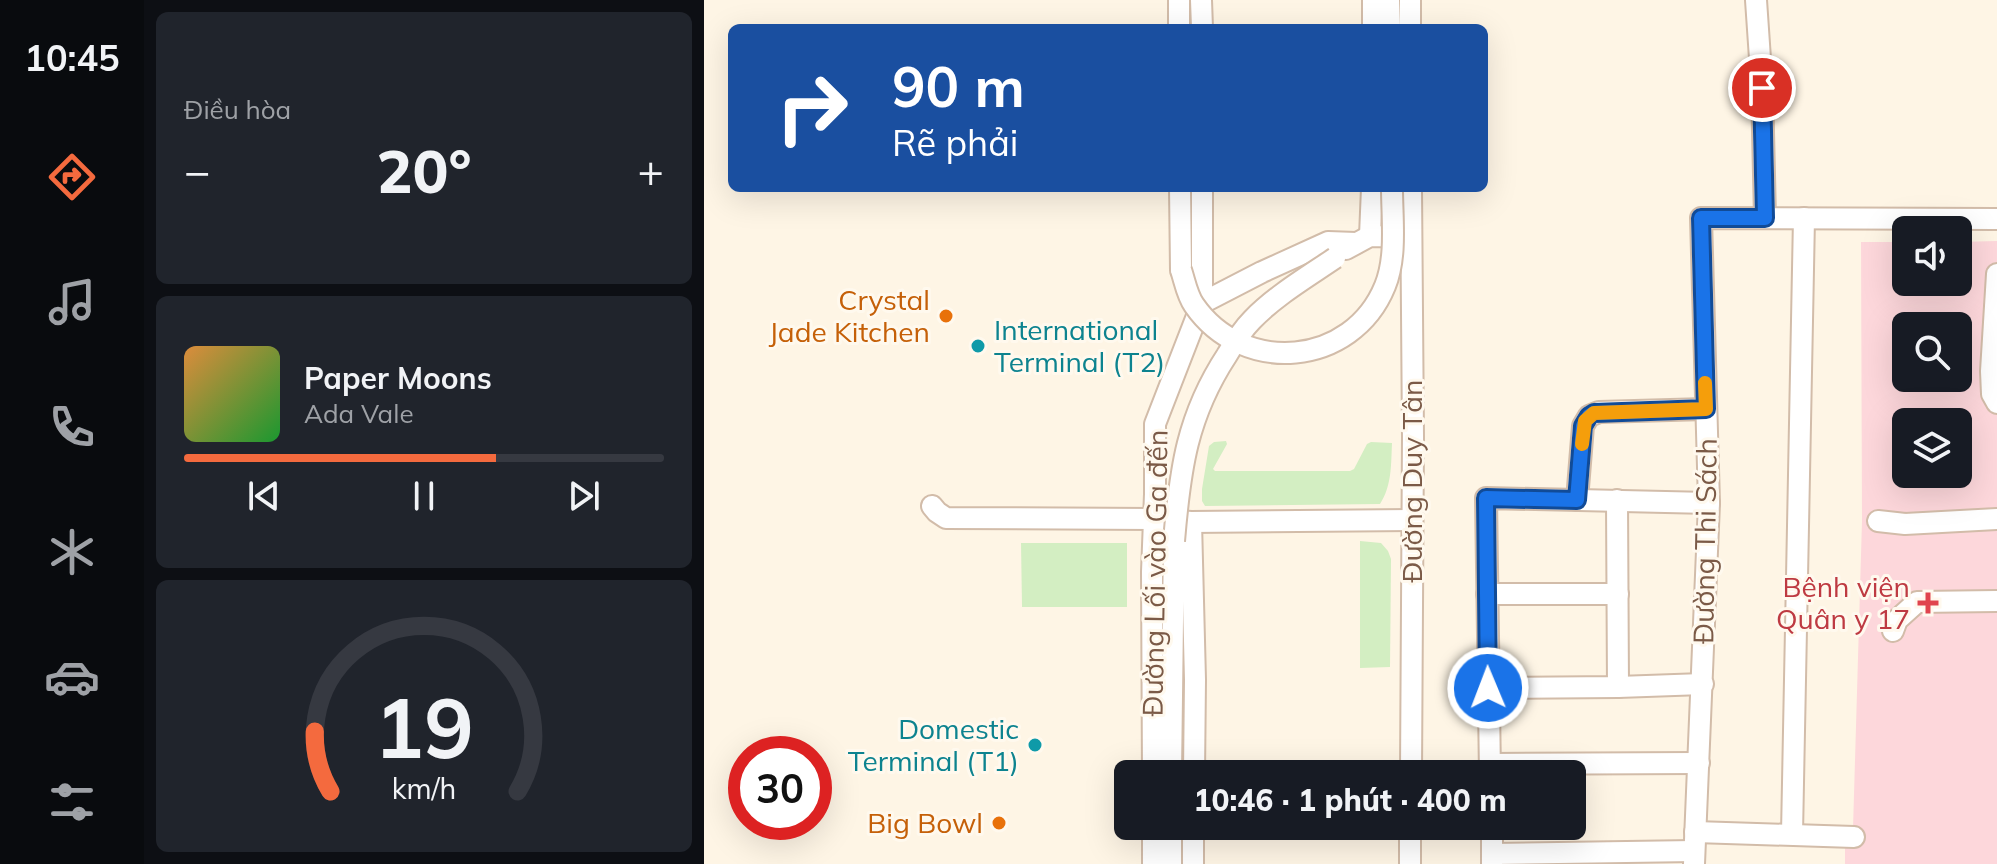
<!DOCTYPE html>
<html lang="vi">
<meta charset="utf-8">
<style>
:root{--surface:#171b24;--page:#20242c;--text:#f1f3f6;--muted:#9ea1a6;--line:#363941;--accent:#f46a3e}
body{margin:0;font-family:Mulish,sans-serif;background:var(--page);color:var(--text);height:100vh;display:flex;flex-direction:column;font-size:30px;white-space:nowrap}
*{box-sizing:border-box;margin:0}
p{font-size:26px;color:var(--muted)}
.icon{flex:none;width:44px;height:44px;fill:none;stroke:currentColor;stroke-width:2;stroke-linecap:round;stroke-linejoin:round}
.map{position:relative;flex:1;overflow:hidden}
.details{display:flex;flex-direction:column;gap:12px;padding:12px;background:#0d0f14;width:560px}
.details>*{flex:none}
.banner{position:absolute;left:24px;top:24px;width:760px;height:168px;border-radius:12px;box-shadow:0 8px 32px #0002;background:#1a4fa0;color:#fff;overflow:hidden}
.controls{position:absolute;left:1188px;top:216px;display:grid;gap:16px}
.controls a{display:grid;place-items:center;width:80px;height:80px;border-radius:12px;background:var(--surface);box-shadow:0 8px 32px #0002;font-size:40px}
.speed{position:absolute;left:24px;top:736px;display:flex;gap:16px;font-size:40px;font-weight:700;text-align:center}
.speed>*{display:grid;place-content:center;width:104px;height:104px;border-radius:50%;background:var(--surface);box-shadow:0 8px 32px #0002;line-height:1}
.speed .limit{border:12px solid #d22;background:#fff;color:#111}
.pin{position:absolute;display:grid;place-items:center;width:68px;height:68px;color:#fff;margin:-34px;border:4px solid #fff;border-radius:50%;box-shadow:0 2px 8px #0007}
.me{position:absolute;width:88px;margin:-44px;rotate:359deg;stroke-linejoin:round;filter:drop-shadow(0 0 6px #0008)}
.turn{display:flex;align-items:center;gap:28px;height:168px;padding:0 32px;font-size:36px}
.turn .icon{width:104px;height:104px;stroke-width:2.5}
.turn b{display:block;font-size:56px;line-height:68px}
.big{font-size:60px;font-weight:800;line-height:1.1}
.details .widget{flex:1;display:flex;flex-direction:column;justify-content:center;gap:12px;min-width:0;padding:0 28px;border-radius:12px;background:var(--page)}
.details .dial{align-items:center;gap:0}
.dial svg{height:208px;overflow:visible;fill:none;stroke:var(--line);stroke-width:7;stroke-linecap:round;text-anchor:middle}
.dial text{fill:var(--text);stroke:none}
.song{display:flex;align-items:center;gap:24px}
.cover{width:96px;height:96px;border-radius:12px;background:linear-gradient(135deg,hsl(30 70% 55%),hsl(130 70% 35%))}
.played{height:8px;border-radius:4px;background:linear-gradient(90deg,var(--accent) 65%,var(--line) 65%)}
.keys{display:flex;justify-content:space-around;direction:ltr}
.heat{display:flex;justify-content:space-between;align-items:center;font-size:44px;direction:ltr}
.trip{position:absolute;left:410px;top:760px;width:472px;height:80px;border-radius:12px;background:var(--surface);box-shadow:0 8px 32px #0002;font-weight:800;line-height:80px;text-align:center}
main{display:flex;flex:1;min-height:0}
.dock{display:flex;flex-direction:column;width:144px;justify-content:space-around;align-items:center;background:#090b0e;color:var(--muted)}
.dock .icon{width:56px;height:56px}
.dock .on{color:var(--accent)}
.dock b{font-size:36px;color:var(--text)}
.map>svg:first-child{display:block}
.medical{fill:#fdd7db;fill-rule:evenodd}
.green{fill:#d3eec2}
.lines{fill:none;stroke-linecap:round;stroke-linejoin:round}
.minor-casing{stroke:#d2bca9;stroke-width:24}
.minor{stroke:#fff;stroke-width:20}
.minor-bridge-casing{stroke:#d2bca9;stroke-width:24;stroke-linecap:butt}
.minor-bridge{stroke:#fff;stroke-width:20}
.route-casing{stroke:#114b97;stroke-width:20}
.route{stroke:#1a73e8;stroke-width:14}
.slow{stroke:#f59e0b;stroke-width:14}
.food-dot{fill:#e8710a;stroke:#fff9ee;stroke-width:3}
.culture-dot{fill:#0f9aa8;stroke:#fff9ee;stroke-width:3}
.health-dot{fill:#e0444e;stroke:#fff9ee;stroke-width:3}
.labels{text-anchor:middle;stroke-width:6;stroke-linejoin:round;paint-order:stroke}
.food-label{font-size:28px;fill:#c56008;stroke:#fff9ee;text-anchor:end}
.culture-label{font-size:28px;fill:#0d838f;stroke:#fff9ee;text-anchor:start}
.street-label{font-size:28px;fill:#7b5a47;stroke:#fff9ee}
.health-label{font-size:28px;fill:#be3a42;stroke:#fff9ee;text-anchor:end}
</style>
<main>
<nav class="dock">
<b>10:45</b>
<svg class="icon on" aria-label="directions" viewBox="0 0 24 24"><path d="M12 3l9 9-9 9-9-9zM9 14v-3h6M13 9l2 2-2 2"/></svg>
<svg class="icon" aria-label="music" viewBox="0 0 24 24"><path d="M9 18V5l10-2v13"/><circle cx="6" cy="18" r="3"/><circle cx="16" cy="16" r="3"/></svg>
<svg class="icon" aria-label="phone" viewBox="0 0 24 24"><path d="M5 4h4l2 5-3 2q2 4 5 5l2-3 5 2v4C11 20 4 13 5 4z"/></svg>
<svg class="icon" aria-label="climate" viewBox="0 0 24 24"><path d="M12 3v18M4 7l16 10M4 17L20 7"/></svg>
<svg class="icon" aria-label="car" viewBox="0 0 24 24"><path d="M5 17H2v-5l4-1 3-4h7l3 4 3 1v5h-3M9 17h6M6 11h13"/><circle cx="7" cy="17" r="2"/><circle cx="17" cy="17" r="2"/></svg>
<svg class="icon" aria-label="filters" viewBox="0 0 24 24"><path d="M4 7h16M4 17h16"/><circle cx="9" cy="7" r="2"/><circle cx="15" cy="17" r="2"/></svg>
</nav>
<section class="details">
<div class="widget"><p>Điều hòa</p>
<div class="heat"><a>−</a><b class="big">20°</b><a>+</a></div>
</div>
<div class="widget">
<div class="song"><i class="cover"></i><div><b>Paper Moons</b><p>Ada Vale</p></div></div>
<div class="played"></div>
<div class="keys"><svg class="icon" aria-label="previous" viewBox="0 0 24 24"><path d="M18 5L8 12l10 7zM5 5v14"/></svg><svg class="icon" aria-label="pause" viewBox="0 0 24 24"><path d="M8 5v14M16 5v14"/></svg><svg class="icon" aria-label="next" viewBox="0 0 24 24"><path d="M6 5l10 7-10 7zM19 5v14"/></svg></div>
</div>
<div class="widget dial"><svg viewBox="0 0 100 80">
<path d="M14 69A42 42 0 1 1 86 69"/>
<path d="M14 69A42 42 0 0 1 8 46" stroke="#f46a3e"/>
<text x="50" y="56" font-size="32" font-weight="700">19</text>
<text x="50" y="72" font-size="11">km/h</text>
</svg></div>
</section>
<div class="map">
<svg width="1293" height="864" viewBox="0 0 1293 864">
<rect width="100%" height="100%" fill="#fef5e5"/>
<!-- medical -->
<path class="medical" d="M1293,241V864H1141V830L1149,829L1158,521L1157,242H1202V282H1254V242ZM1202,326H1254V378H1202ZM1202,422H1254V474H1202Z"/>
<!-- green -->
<g class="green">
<path d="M522,441L523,444L509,469L511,471H646L650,469L663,444L667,442L688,443C687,464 688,486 676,504L501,506L498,501V489L505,446L510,442Z"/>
<polygon points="656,541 677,543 684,551 687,559 686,667 656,668"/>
<polygon points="317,543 423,543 423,607 318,607"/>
</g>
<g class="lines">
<!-- minor casing -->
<g class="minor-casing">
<g id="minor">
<polyline points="475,0 475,28"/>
<polyline points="497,0 498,28"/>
<polyline points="685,0 686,28"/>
<polyline points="706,0 706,28"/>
<polyline points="1052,0 1058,88 1061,218"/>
<polyline points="669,28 669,0"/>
<polyline points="476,188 477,270"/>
<polyline points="707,188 709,437 707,774"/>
<polyline points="666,236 668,188"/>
<polyline points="642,249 666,236 703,237"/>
<polyline points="1293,274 1287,371 1288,394 1293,403"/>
<polyline points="498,303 558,272 624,242 652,243"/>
<polyline points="873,500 879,426 885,416 895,412 1002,409"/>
<polyline points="913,500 914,687"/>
<polyline points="228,506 233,512 242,518 450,519 487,522 708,520"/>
<polyline points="1174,521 1201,524 1293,519"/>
<polyline points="487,522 491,680 490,774"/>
<polyline points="783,594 914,594"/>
<polyline points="1189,631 1193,620 1213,602 1293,601"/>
<polyline points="784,688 914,687 999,684"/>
<polyline points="786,764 995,763"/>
<polyline points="449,774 448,572 451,494 451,424 498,303 498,188"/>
<polyline points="467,774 470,541"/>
<polyline points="786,774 782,498 1005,503"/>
<polyline points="449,826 449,864"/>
<polyline points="788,826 788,864"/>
<polyline points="991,832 1150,837"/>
<polyline points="1088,834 1100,218"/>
<polyline points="788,854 990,851"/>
<polyline points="467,864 467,826"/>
<polyline points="489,864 489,826"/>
<polyline points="706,864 706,826"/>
<polyline points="990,864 1005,503 997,218 1293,219"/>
</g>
</g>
<!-- minor -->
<use href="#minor" class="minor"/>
<!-- minor-bridge casing -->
<g class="minor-bridge-casing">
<g id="minor-bridge">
<path d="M477,270C481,282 483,295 490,305C539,376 648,367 681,286C693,257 688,219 688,188"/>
<path d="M470,541C476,469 483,416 523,355C530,343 538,330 548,320C571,296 603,277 631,258"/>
</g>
</g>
<!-- minor-bridge -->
<use href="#minor-bridge" class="minor-bridge"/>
</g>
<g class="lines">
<!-- route casing -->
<g class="route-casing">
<polyline id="route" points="784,688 782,498 873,500 879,426 885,416 890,413 1002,409 997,218 1061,218 1058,88"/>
</g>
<!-- route -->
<use href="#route" class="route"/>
<!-- slow -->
<polyline class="slow" points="878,444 881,421 890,413 1002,409 1001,383"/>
</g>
<!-- markers -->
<g class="food-dot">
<circle cx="242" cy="316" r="8"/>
<circle cx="295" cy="823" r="8"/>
</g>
<g class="culture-dot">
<circle cx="274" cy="346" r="8"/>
<circle cx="331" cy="745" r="8"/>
</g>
<path class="health-dot" d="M1220 591h8v8h8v8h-8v8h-8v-8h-8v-8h8z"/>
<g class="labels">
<!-- food labels -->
<g class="food-label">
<text x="226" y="310">Crystal<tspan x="226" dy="32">Jade Kitchen</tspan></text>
<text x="279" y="833">Big Bowl</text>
</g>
<!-- culture labels -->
<g class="culture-label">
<text x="290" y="340">International<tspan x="290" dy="32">Terminal (T2)</tspan></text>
<text x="315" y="739" text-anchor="end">Domestic<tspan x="315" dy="32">Terminal (T1)</tspan></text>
</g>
<!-- street labels -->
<g class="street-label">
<text transform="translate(708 481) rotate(-90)" y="10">Đường Duy Tân</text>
<text transform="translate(1001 541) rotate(-89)" y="10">Đường Thi Sách</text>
<text transform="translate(451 573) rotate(-89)" y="10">Đường Lối vào Ga đến</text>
</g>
<!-- health labels -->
<g class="health-label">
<text x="1206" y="597">Bệnh viện<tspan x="1206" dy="32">Quân y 17</tspan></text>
</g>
</g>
</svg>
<div class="controls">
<a><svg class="icon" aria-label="sound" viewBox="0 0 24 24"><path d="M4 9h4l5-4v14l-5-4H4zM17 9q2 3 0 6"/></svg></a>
<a><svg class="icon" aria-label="search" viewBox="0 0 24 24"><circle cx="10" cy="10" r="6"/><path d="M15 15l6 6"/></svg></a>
<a><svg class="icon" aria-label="layers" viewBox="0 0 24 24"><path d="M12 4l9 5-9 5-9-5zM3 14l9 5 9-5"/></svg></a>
</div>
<div class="speed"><div class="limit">30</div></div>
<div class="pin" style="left:1058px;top:88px;background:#d93025"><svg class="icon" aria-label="arrive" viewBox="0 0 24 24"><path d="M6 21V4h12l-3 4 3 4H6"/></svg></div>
<svg class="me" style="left:784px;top:688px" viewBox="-20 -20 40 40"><circle r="17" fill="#1a73e8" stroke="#fff" stroke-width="3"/><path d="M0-11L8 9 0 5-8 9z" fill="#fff"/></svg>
<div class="trip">10:46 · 1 phút · 400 m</div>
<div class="banner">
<div class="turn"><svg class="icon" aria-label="right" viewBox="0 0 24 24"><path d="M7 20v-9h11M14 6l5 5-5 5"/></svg><div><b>90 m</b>Rẽ phải</div></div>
</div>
</div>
</main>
